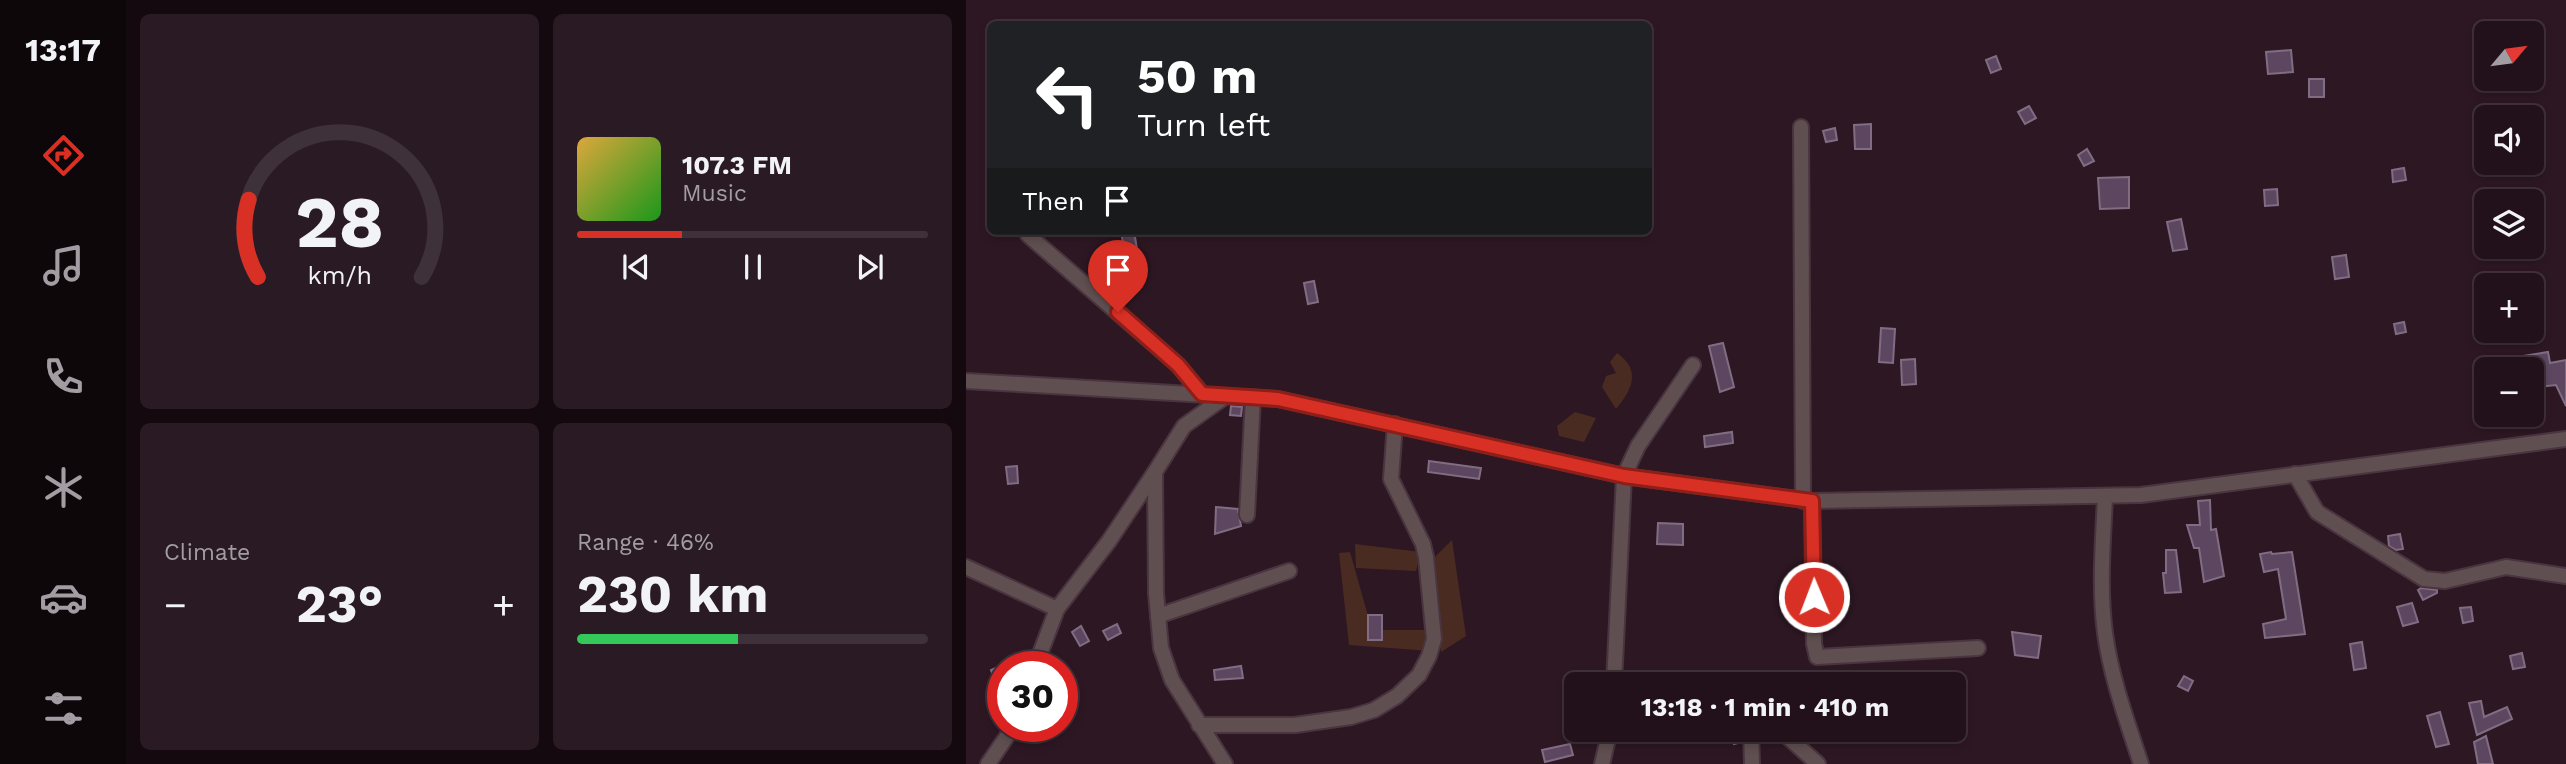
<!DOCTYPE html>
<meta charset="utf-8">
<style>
:root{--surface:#22111a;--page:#2a1a23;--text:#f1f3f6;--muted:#a29da2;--line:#3f3139;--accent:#d93025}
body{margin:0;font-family:"Work Sans",sans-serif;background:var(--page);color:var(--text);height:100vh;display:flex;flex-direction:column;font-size:26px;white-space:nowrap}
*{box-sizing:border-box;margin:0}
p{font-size:23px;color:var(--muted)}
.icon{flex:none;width:38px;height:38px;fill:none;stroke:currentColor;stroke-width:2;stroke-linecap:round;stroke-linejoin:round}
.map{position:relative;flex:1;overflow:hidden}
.side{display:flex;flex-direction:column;gap:14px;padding:14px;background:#13090e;width:840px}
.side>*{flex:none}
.top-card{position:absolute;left:21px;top:21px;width:665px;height:214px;border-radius:10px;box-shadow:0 4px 10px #0003,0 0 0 2px var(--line);background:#202124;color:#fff;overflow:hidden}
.needle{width:46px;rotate:61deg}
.buttons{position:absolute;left:1508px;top:21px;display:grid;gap:14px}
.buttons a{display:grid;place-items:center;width:70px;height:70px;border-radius:10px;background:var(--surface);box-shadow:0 4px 10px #0003,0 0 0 2px var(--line);font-size:35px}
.speed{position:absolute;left:21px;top:651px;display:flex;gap:14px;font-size:35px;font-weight:700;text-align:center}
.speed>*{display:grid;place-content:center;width:91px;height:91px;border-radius:50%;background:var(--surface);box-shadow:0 4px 10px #0003,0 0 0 2px var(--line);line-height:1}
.speed .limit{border:10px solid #d22;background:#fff;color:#111}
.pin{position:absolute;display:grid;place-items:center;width:60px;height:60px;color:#fff;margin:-72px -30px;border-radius:50% 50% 50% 0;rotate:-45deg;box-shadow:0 0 7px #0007}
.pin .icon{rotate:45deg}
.me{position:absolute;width:77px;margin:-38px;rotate:359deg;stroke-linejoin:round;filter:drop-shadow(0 0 5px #0008)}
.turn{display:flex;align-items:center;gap:24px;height:147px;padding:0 35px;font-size:32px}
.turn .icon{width:91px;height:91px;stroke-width:2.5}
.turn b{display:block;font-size:49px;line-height:60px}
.then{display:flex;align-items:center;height:66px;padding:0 35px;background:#0003;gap:14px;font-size:26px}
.big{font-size:52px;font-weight:700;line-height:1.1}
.side .tile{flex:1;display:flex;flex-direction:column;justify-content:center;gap:10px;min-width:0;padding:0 24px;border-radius:10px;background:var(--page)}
.side .dial{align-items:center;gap:0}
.dial svg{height:182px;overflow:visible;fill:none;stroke:var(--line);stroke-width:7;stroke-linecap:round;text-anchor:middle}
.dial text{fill:var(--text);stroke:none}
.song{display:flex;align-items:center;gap:21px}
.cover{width:84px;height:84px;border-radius:10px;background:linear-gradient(135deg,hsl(40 70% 55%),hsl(120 70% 35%))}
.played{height:7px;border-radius:4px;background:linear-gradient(90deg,var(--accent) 30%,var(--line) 30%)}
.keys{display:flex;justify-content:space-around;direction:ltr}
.heat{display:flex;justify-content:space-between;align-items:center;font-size:38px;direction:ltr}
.charge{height:10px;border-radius:5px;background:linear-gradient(90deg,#34c759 46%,var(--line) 0)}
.side .tiles{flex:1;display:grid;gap:14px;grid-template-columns:repeat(2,1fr)}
.trip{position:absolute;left:598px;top:672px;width:402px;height:70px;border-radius:10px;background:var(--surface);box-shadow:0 4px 10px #0003,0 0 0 2px var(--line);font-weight:700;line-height:70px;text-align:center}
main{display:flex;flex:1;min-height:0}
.dock{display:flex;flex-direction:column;width:126px;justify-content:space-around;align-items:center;background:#0e070a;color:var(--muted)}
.dock .icon{width:49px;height:49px}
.dock .on{color:var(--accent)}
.dock b{font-size:32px;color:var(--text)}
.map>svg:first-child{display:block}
.green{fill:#492b21}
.building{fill:#5c4660;stroke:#806d83;stroke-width:2}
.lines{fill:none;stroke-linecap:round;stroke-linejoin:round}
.street-casing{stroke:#49343f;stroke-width:18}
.street{stroke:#604f50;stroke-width:14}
.route-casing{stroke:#8d1f18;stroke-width:18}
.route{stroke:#d93025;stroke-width:12}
</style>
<main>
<nav class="dock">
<b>13:17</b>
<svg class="icon on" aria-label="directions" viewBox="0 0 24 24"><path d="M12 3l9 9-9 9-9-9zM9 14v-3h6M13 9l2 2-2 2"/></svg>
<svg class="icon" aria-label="music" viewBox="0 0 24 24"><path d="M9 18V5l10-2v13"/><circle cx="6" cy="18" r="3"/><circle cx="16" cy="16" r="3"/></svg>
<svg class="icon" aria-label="phone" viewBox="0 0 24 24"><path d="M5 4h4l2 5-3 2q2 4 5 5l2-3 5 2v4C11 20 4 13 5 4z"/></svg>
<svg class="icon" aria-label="climate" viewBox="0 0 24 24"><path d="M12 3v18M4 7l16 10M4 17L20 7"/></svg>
<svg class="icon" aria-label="car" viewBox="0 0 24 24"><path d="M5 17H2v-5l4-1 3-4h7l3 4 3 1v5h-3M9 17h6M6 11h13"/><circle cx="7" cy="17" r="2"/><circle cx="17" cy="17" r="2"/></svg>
<svg class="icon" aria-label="filters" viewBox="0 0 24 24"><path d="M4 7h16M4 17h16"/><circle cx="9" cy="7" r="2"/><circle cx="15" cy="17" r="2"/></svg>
</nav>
<section class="side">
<div class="tiles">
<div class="tile dial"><svg viewBox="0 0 100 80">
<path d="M14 69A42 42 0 1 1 86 69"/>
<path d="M14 69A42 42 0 0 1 10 35" stroke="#d93025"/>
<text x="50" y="56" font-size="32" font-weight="700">28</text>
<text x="50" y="72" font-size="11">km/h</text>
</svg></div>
<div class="tile">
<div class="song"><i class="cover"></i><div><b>107.3 FM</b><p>Music</p></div></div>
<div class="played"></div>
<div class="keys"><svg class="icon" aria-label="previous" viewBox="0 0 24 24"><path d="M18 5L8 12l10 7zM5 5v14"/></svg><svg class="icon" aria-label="pause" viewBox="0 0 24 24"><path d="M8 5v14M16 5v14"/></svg><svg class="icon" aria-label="next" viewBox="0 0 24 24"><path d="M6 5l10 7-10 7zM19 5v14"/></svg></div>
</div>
<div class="tile"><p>Climate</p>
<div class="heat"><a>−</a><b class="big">23°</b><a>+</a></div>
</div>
<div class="tile"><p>Range · 46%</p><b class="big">230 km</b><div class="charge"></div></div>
</div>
</section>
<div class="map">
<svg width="1600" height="764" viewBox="0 0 1600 764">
<rect width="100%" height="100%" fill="#2d1723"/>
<!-- green -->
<g class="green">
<path d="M651,353C675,370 667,389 650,409L636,387L640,376L650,373L644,362Z"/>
<polygon points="609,412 630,418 618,442 593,436 591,426"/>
<polygon points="486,540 500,636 475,652 464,562"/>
<polygon points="389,544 455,552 450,571 390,568"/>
<polygon points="384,552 406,630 466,630 465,651 383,645 373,553"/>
</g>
<!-- building -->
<g class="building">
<polygon points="1325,50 1327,72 1302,74 1300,52"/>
<polygon points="1030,56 1035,69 1025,73 1020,60"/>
<rect x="1343" y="79" width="15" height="18"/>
<polygon points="1063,106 1070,118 1059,124 1052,112"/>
<polygon points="905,124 905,149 889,149 888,125"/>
<polygon points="869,128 871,140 860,142 857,131"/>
<polygon points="1121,149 1128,161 1118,166 1112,155"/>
<polygon points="1438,168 1440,180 1427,182 1426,170"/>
<polygon points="1163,177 1163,208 1134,209 1132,178"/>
<polygon points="1311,189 1312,205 1299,206 1298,190"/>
<polygon points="1215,219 1221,249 1207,251 1201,222"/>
<polygon points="155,231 168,231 171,249 158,250"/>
<polygon points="1380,255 1383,277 1369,279 1366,257"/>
<polygon points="348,281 352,302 342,304 338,283"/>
<polygon points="1438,322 1440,332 1430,334 1428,324"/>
<polygon points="915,328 929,329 927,363 913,362"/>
<polygon points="757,343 768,387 754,392 743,346"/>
<polygon points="1582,352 1584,363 1600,360 1600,406 1590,385 1571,387 1566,369 1540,369 1538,359"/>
<polygon points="949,359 950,384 936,385 935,360"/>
<polygon points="265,406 276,407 275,416 264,415"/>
<polygon points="766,432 767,443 739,447 738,436"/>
<polygon points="463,461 515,468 513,479 462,472"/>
<polygon points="51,466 52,483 42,484 40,467"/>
<polygon points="1244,500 1245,530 1250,529 1258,576 1238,582 1233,548 1228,548 1221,525 1234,525 1232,501"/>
<polygon points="250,507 272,509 275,526 249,534"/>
<polygon points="692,523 717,524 717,545 691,544"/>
<polygon points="1434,534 1437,549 1430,550 1423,546 1422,536"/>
<polygon points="1200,550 1210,550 1215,592 1199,593 1197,573 1200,573"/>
<polygon points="1305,552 1306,554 1326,552 1339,634 1299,638 1297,624 1320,619 1312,569 1298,572 1294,554"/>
<polygon points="1455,588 1471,590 1471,593 1457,600 1452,590"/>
<polygon points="1446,603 1452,622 1437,626 1431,607"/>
<polygon points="1505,607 1507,621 1497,623 1494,608"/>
<rect x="402" y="615" width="14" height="25"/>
<polygon points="151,624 155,633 142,640 137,631"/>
<polygon points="115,626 123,641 114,646 106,632"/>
<polygon points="1046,632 1075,636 1072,658 1049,655"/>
<polygon points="1396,642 1400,668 1388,670 1384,644"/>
<polygon points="1556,653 1559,667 1547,669 1544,656"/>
<polygon points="37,665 37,699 36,699 25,670"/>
<polygon points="275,666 277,678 249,680 248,670"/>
<polygon points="1218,676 1227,681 1222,691 1212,686"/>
<polygon points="1515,701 1518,717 1541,707 1546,719 1511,735 1503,703"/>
<polygon points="1474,712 1483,744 1470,747 1461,716"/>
<polygon points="775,730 776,742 768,744 766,732"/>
<polygon points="1520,736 1527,764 1512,764 1508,742"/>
<polygon points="604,744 607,755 579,762 576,750"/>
</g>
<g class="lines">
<!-- street casing -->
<g class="street-casing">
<g id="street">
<polyline points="835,127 837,501"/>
<polyline points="62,235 212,365 236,394"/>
<polyline points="0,381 312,399 658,476 846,501 1175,495 1600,439"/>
<polyline points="1329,474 1351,512 1458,579 1479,581 1540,567 1600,576"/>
<path d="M1139,497C1137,542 1133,588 1139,633C1145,678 1161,721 1175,764"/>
<polyline points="846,501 848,644 851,657 1012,648"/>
<polyline points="281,515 287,397"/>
<polyline points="0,567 91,609"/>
<polyline points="192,616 323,571"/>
<polyline points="69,667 91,609 143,541 189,472"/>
<polyline points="648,684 658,476 672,446 727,365"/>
<polyline points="233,725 329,725 385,717 408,710 431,696 453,675 463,656 468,639 460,557 457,544 425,479 429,424"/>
<polyline points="785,730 786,764"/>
<polyline points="814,730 852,764"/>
<polyline points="22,764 48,726"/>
<polyline points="259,764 206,680 195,648 190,593 189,472 218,426 260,396"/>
<polyline points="636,764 644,730"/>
</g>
</g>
<!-- street -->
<use href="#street" class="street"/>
</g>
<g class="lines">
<!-- route casing -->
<g class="route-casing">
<polyline id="route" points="152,312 212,365 236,394 312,399 658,476 846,501 848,597"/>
</g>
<!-- route -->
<use href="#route" class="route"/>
</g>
</svg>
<div class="buttons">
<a><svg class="needle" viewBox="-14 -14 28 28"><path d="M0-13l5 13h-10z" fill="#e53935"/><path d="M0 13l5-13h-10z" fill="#a29da2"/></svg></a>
<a><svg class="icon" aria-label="sound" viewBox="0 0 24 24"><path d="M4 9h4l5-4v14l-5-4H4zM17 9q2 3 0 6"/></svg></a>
<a><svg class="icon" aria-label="layers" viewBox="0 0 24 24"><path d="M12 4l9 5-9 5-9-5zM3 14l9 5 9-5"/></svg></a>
<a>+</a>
<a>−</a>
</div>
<div class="speed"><div class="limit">30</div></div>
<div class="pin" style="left:152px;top:312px;background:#d93025"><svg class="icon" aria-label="arrive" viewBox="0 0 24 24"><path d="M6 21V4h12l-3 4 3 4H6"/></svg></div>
<svg class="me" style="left:848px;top:597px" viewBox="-20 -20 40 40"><circle r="17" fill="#d93025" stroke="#fff" stroke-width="3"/><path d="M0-11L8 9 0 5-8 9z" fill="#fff"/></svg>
<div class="trip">13:18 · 1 min · 410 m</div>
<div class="top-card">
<div class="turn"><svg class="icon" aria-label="left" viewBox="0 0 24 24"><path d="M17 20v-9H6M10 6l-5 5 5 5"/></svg><div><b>50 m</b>Turn left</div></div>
<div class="then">Then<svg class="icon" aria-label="arrive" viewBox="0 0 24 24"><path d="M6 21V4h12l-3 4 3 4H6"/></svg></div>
</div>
</div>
</main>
